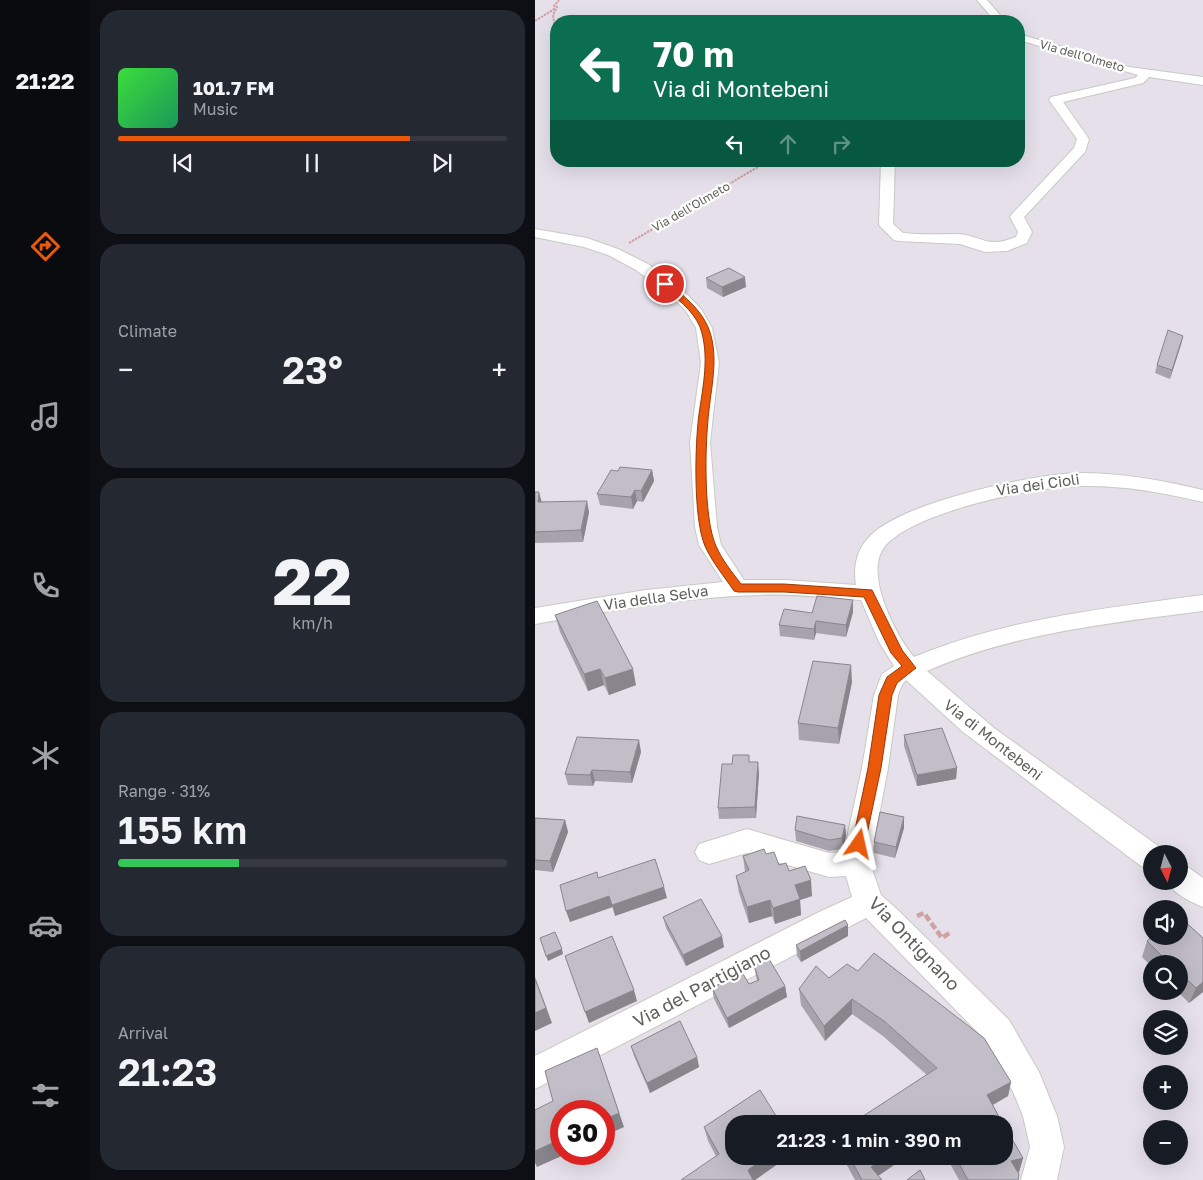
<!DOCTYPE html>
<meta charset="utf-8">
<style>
:root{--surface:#171b24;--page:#242831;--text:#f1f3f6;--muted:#9ea1a6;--line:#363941;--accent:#ea580c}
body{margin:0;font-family:"Golos Text",sans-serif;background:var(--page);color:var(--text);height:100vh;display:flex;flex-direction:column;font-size:19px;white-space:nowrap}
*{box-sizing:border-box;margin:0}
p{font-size:16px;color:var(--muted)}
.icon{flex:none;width:28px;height:28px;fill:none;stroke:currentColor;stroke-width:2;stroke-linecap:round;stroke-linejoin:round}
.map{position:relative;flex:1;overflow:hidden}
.panel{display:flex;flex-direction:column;gap:10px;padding:10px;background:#0d0f14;width:445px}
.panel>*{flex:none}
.banner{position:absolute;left:15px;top:15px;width:475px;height:152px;border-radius:20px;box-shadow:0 5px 20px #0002;background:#0b6e4f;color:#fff;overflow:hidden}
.needle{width:32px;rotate:174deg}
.controls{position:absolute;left:608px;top:845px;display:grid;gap:10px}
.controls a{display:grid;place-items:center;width:45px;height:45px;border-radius:50%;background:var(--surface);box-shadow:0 5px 20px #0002;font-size:25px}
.speed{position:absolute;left:15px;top:1100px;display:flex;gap:10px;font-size:25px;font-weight:700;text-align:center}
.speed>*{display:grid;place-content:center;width:65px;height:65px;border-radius:50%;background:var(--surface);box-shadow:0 5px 20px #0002;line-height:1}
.speed .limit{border:8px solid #d22;background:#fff;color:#111}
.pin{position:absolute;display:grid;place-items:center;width:42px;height:42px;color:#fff;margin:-21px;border:2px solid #fff;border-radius:50%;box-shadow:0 1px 5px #0007}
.me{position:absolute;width:55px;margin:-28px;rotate:11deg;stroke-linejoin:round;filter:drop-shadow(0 0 4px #0008)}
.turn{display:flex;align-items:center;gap:18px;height:105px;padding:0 20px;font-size:22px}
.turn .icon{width:65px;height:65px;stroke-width:2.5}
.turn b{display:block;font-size:35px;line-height:42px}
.lanes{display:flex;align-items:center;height:48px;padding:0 20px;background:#0003;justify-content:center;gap:25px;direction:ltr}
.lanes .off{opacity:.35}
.big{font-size:38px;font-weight:600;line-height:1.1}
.panel .tile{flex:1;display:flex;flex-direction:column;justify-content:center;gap:8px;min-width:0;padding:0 18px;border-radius:20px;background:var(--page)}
.panel .dial{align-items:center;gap:0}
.dial b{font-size:65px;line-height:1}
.song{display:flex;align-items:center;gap:15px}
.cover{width:60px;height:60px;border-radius:8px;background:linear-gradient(135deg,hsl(120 70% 55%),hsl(150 70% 35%))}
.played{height:5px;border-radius:2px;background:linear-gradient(90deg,var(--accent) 75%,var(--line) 75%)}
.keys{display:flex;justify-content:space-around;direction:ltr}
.heat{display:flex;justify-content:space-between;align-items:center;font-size:28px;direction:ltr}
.charge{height:8px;border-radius:4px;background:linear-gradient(90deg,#34c759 31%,var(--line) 0)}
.trip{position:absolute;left:190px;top:1115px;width:288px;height:50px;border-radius:20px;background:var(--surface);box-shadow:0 5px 20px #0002;font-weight:600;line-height:50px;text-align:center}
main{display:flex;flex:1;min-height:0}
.tabs{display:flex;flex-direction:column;width:90px;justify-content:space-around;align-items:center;background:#090b0e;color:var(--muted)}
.tabs .icon{width:35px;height:35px}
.tabs .current{color:var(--accent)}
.tabs b{font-size:22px;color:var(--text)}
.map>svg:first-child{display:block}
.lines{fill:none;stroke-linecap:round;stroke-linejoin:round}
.minor-casing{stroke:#c8cac4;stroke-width:2}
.path-far1{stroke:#cfa1a2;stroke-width:2;stroke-dasharray:2.5 1;stroke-linecap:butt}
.path{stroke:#cfa1a2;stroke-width:4.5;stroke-dasharray:7 3;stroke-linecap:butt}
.minor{fill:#fff;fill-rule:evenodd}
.wall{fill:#a7a3ac}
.shaded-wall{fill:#88858c}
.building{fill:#c2bec8;stroke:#88858c}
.route{fill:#ea580c;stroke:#983908}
.labels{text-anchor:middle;stroke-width:4.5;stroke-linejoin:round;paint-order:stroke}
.far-street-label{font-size:12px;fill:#5e6059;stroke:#fff}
.street-label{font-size:15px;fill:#5e6059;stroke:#fff}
.near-street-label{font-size:18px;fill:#5e6059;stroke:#fff}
</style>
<main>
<nav class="tabs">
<b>21:22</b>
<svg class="icon current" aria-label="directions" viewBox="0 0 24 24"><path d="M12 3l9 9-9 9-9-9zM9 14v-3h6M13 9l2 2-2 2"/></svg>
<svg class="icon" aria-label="music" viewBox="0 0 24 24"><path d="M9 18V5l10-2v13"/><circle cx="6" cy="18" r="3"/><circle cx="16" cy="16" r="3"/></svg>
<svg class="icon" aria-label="phone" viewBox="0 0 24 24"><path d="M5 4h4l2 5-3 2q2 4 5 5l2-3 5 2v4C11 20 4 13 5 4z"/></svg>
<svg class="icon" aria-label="climate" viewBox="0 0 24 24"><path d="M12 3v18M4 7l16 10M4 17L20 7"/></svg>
<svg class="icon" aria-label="car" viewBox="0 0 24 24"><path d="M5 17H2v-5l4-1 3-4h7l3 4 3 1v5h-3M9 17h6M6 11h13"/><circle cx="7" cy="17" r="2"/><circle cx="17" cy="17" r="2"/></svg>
<svg class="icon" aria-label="filters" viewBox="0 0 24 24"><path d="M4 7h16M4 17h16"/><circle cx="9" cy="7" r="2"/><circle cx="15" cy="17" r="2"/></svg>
</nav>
<section class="panel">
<div class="tile">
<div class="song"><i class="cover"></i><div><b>101.7 FM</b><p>Music</p></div></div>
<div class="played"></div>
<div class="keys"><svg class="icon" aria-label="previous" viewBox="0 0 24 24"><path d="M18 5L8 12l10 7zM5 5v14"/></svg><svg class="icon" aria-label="pause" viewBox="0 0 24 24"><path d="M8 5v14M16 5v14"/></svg><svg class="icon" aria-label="next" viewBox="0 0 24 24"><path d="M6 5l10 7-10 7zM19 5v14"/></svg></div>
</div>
<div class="tile"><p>Climate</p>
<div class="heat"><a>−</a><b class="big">23°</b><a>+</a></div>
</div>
<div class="tile dial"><b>22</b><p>km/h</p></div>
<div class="tile"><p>Range · 31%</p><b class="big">155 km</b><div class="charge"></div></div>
<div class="tile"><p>Arrival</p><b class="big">21:23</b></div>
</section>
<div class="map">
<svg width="668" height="1180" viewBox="0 0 668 1180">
<rect width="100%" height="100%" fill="#e5e0ea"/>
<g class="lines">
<!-- minor casing -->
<g class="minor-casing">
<g id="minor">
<polygon points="442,0 452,0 470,21 460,21"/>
<path d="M484,34L594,67L668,77V85L614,77L608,83L528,102L554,139L550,152L489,217L497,232L492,243L472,251L450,252L425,244L364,241L359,240L344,225L346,161H360L358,224L368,233C387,235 405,234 423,234C448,236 451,249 481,237L483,232L475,217L477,214L539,148L542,139L514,100L516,97L600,78L603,75L484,40Z"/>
<path d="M0,229L52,238L83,249L113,264L147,289L166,309L177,328L184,363L175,442L182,527L186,545L209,580H250L321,585C318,566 322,549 335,536C368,502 497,474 544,473C587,473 627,480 668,490V502C627,492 586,485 544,486C501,486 372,513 348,549C330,576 361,636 379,657C470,619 571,608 668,595V611C575,623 479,633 392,671L459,728L626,848L629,854H616V869L606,866L428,732L371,680L367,685L363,695L353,768L335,863L346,895L365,912L474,1020L504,1072L522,1116L529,1147L522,1180H486L495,1147L488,1116L479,1094L452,1042L331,918L0,1089V1056L284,912L317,897L311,876L294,877L212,853L174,864L164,860L160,852L164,844L212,829L294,853L309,852L327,768L339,695L347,674L359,666L344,642L326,600C291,598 257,593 223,595C148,597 74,611 0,624V608L111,590L188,582L164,545L160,527L155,442L166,363L161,328L151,311L135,295L101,270L73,255L49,247L0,237Z"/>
<path d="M644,865L654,868L668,878V907C656,902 637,893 632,881H644Z"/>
</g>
</g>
<!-- path-far1 -->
<g class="path-far1">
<polyline points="0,21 21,8"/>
<polyline points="21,35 18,15 22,7 19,6 24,0"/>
<polyline points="94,243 233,161"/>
</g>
<!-- path -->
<polyline class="path" points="382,916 389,913 407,938 416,932"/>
<!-- minor -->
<use href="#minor" class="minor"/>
</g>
<!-- wall -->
<g class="wall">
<polygon points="171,278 211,287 188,297 172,288"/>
<polygon points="648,336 635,379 620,373 622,365"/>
<polygon points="117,470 119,481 108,502 102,501 98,509 65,505 62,494 83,471"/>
<polygon points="0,492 7,502 54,512 48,542 0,543"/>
<polygon points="318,612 311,637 281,633 279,640 245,636 244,625 277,613"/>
<polygon points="20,615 101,685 74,695 69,685 53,691 25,632"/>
<polygon points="317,682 304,744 264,740 263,723"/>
<polygon points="369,735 422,768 421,779 382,786 369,746"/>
<polygon points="106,752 97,783 60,781 58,786 33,785 30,774"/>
<polygon points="215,762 224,773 221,818 184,819 183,808 197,764"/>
<polygon points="0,818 30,820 33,832 18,872 0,870"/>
<polygon points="310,825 311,836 308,849 294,851 261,841 260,830"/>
<polygon points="369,828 360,858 339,853 339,842"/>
<polygon points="231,854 244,865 254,871 277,896 265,900 266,915 240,924 237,916 214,923 204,893 201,876 210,872 208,856"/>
<polygon points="128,917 189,947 151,966 131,928"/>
<polygon points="313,925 313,936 266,962 262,956 261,945"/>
<polygon points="668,938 668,992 654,1003 642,991 644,991 644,964 616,964 616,966 607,957 612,941"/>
<polygon points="219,966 250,986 252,997 194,1028 179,999 177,988 214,984 222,981"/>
<polygon points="294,978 476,1082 473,1096 458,1105 468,1124 316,1124 392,1075 348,1036 317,1014 290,1041 266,1005 264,989"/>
<polygon points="96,1046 162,1057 164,1067 115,1093 99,1056"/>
<polygon points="169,1127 199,1156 254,1156 220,1180 181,1156 173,1141"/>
<polygon points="307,1156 372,1156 343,1176 347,1180 320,1180"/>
<polygon points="411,1156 469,1156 488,1158 484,1172 483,1172 483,1180 424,1180"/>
</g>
<!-- shaded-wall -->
<g class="shaded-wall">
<polygon points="210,277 211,287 188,297 187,287"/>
<polygon points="648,336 646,345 635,379 637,370"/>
<polygon points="117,470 119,481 108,502 106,491"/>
<polygon points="100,490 102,501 98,509 96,497"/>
<polygon points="4,492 7,503 3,502"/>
<polygon points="52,501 54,512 48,542 46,530"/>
<polygon points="318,600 318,612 311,637 311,625"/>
<polygon points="281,621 281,633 279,640 279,629"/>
<polygon points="316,665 317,682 304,744 303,728"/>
<polygon points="65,669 69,685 53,691 49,674"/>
<polygon points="98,669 101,685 74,695 70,678"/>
<polygon points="104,740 106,752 97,783 95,772"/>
<polygon points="223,762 224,773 221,818 220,807"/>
<polygon points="422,768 421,779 382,786 382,775"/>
<polygon points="57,770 60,781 58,786 55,775"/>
<polygon points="369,817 369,828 360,858 361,847"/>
<polygon points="30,820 33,832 18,872 15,861"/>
<polygon points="310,825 311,836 308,849 307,838"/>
<polygon points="276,880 277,896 265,900 266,915 240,924 238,908 260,885"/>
<polygon points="129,887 132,898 80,916 77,905"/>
<polygon points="74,896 78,907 35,922 31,911"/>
<polygon points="235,900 237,916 214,923 212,907"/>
<polygon points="313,925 313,936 266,962 265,951"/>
<polygon points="187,936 189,947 151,966 148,955"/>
<polygon points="27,949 28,954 13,961 11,956"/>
<polygon points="0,977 17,1023 0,1031"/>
<polygon points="668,982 668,992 654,1003 661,988"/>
<polygon points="250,986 252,997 194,1028 192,1018"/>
<polygon points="99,990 102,1001 54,1023 50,1012"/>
<polygon points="317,999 317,1014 290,1041 289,1026"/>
<polygon points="62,1048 89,1127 69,1136 69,1120"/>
<polygon points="162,1057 164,1067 115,1093 112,1083"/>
<polygon points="476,1082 473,1096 450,1109 452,1095"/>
<polygon points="26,1139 26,1154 31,1154 2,1167 0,1163 0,1151"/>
<polygon points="233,1156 254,1156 220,1180 215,1180 213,1170"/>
<polygon points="353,1156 372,1156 337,1180 336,1167"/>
<polygon points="488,1158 484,1172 473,1174 476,1161"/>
</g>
<!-- building -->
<g class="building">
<polygon points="194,268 210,277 187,287 171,278"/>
<polygon points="633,330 648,336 637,370 622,365"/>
<polygon points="85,467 117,470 106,491 100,490 96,497 62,494 76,470 83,471"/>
<polygon points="0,492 4,492 3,502 52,501 46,530 0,532"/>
<polygon points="282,596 318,600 311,625 281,621 279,629 244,625 249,609 277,613"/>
<polygon points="62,601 98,669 70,678 65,669 49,674 20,615"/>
<polygon points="278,661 316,665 303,728 263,723"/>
<polygon points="407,728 422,768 382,775 369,735"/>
<polygon points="42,737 104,740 95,772 57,770 55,775 30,774"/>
<polygon points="198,755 214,755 214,762 223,762 220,807 183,808 187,764 197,764"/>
<polygon points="345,812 369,817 361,847 339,842"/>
<polygon points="262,816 310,825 307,838 294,840 260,830"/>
<polygon points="0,818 30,820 15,861 0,860"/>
<polygon points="229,849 231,854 239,852 244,865 251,863 254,871 270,866 276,880 260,885 265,899 238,908 235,900 212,907 201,876 214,870 208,856"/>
<polygon points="120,859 129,887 77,905 74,896 31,911 25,885 62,872 63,878"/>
<polygon points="166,899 187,936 148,955 128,917"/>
<polygon points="644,916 668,938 668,982 661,988 644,972 644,964 635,964 612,941 618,936 644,936"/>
<polygon points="310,920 313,925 265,951 261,945"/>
<polygon points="20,932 27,949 11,956 5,938"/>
<polygon points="77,936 99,990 50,1012 30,956"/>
<polygon points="339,953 449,1038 476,1082 452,1095 468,1124 403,1124 402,1123 400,1124 316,1124 402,1068 349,1021 317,999 289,1026 264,989 281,966 294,978 312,964 323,971"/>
<polygon points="234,959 250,986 192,1018 177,988 207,972 214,984 224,980 219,966"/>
<polygon points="0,979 11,1008 0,1013"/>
<polygon points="145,1021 162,1057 112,1083 96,1046"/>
<polygon points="62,1048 84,1113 69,1120 69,1111 26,1111 26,1139 0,1151 0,1110 18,1101 10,1071"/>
<polygon points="225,1090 246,1124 199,1124 199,1156 233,1156 213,1170 218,1180 146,1180 184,1154 169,1127"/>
<polygon points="469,1125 488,1158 476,1161 484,1174 483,1180 433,1180 420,1156 469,1156"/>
<polygon points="314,1156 353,1156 336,1167 347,1180 327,1180"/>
<polygon points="385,1170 390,1180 372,1180"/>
</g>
<!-- route -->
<path class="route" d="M127,282H133C148,296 165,308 173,327C184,353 177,383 174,410C170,442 168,517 181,546C187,560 197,572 206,584H249L337,590L367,650L381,668L362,683L357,695L346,768L329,848H319L317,844L333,768L344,695L352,677L367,666L356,653L329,597L249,592H203L199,591C189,576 177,562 170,546C158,518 160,444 164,414C168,386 175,355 165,327C158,310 141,298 127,286Z"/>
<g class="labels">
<!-- far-street labels -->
<g class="far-street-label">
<text transform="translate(547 56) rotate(16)" y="4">Via dell'Olmeto</text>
<text transform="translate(156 207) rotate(-30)" y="4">Via dell'Olmeto</text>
</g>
<!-- street labels -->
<g class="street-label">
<text transform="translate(503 485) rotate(-8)" y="5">Via dei Cioli</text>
<text transform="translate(121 598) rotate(-8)" y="5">Via della Selva</text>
<text transform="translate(458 740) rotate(38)" y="5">Via di Montebeni</text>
</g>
<!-- near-street labels -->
<g class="near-street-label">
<text transform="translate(379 944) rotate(46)" y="6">Via Ontignano</text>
<text transform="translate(167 987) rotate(-28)" y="6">Via del Partigiano</text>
</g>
</g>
</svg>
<div class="controls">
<a><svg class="needle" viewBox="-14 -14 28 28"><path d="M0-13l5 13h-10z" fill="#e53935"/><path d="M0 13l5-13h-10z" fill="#9ea1a6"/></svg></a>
<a><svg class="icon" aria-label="sound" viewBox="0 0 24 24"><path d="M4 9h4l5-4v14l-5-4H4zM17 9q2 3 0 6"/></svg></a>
<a><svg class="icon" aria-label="search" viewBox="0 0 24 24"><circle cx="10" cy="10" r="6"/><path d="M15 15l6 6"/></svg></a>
<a><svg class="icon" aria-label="layers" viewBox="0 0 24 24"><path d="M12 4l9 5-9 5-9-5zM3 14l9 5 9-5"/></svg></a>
<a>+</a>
<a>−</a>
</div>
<div class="speed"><div class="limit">30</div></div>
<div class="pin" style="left:130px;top:284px;background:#d93025"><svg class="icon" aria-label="arrive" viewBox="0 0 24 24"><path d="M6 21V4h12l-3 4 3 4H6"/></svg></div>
<svg class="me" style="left:324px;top:844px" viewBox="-20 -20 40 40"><path d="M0-17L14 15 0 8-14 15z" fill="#ea580c" stroke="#fff" stroke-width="4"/></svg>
<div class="trip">21:23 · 1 min · 390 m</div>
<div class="banner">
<div class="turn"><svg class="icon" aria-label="left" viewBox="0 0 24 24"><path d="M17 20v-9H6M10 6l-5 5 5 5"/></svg><div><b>70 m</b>Via di Montebeni</div></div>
<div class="lanes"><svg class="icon" aria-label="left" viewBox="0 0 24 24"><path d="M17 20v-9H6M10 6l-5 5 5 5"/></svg><svg class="icon off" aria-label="ahead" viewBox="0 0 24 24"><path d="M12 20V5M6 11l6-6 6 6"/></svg><svg class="icon off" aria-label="right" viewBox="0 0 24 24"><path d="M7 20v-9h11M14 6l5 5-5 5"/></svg></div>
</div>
</div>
</main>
